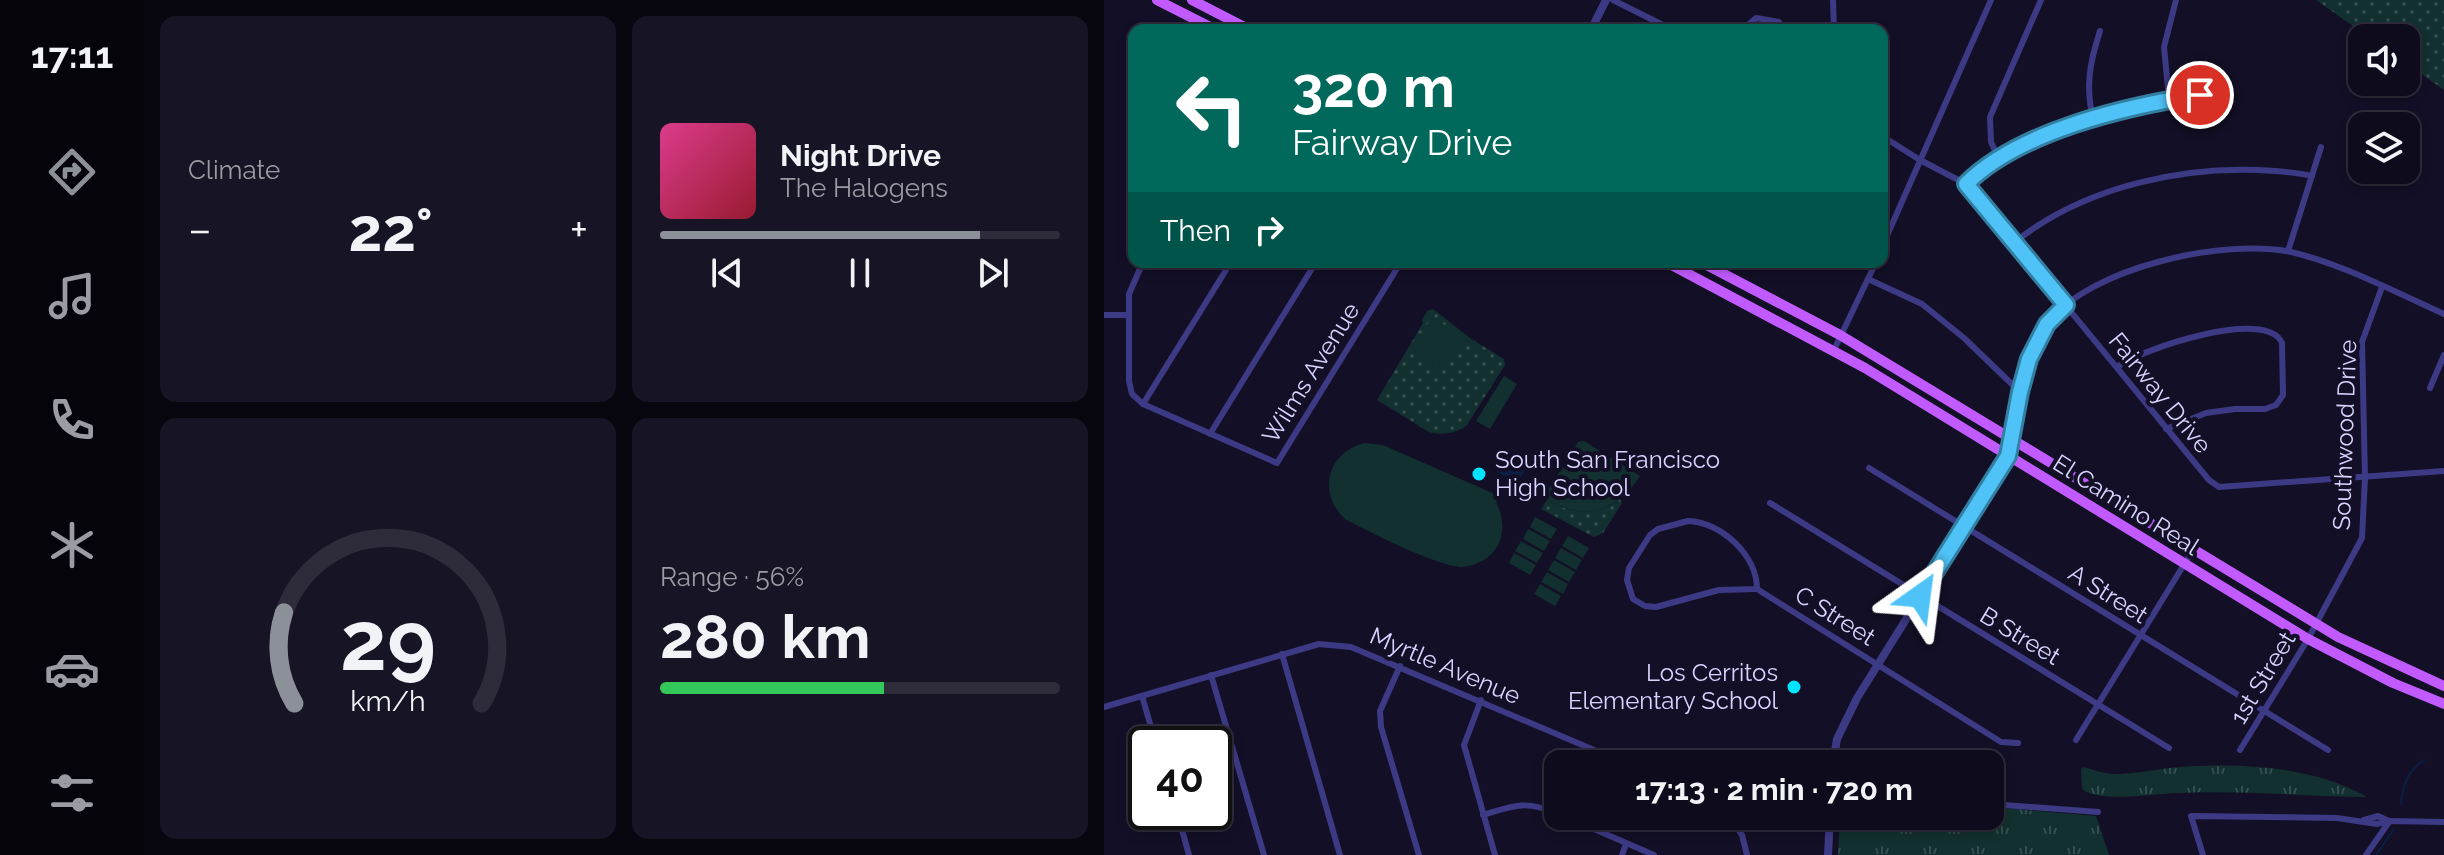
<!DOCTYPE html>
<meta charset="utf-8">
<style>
:root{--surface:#0e0b1c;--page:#171425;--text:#f1f3f6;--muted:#9b9ba3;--line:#2e2b3b;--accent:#8c9099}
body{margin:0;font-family:Raleway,sans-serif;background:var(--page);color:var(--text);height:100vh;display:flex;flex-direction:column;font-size:30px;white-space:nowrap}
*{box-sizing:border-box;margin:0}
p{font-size:26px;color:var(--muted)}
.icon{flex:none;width:44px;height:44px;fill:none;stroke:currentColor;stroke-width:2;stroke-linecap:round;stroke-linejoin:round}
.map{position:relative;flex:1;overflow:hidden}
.details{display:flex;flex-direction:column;gap:16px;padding:16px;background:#08060f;width:960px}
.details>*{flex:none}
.banner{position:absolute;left:24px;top:24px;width:760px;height:244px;border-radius:16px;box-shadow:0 4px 12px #0003,0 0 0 2px var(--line);background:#00695c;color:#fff;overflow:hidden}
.controls{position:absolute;left:1244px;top:24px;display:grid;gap:16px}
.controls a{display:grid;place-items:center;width:72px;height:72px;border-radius:16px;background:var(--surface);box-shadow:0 4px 12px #0003,0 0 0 2px var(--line);font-size:40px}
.speed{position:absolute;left:24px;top:726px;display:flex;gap:16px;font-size:40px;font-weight:700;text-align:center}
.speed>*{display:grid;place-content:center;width:104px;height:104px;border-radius:50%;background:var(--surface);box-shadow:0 4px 12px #0003,0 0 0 2px var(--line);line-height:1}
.speed .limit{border:4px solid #111;border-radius:12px;background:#fff;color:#111}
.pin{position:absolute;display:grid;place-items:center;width:68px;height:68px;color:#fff;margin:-34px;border:4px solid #fff;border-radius:50%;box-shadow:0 2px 8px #0007}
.me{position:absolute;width:88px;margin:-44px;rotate:31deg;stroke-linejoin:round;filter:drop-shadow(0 0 6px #0008)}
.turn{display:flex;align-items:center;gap:28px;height:168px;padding:0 32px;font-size:36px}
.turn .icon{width:104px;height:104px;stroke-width:2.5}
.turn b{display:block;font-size:56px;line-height:68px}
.then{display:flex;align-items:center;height:76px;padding:0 32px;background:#0003;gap:16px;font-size:30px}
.big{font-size:60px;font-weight:700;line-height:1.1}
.details .widget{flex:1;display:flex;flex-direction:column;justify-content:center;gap:12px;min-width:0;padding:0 28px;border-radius:16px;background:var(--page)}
.details .dial{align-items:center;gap:0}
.dial svg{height:208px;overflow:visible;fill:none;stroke:var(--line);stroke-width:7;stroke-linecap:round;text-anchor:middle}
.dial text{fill:var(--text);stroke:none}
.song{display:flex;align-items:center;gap:24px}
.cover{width:96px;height:96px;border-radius:12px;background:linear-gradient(135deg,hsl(330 70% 55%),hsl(350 70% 35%))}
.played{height:8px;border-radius:4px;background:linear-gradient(90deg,var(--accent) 80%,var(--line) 80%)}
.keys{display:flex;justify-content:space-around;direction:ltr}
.heat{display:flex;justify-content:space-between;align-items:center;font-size:44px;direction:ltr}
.charge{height:12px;border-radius:6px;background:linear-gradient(90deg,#34c759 56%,var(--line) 0)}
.details .tiles{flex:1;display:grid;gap:16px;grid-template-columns:repeat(2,1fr)}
.trip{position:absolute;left:440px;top:750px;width:460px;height:80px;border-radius:16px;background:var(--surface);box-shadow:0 4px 12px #0003,0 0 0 2px var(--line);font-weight:700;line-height:80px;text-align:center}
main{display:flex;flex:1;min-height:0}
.dock{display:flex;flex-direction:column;width:144px;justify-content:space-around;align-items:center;background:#06040b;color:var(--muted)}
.dock .icon{width:56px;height:56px}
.dock .on{color:var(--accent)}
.dock b{font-size:36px;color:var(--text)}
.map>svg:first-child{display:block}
.grass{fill:url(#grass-dots)}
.park{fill:url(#park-tufts)}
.pitch{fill:#12302f}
.water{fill:#0a1f44}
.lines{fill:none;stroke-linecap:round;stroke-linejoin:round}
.stream{stroke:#0a1f44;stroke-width:2}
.minor{stroke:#3d3a85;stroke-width:6}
.tertiary{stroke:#3d3a85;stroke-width:8}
.primary{stroke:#c25bff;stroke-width:10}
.route-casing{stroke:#337fa1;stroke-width:20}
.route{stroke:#4fc3f7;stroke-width:14}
.poi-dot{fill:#00e5ff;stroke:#130f26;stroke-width:3}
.labels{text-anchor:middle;stroke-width:8;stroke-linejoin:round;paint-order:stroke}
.street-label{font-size:24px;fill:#d9d4ff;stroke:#130f26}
.poi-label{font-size:24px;fill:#d9d4ff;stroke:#130f26;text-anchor:start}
</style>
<main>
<nav class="dock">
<b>17:11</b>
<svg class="icon on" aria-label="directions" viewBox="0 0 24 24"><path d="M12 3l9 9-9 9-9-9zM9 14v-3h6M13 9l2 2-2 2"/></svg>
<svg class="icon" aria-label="music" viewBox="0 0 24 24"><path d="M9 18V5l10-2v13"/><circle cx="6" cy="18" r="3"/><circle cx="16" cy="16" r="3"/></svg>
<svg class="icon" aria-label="phone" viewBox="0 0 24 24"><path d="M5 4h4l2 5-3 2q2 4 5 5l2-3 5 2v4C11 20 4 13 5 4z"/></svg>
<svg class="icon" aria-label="climate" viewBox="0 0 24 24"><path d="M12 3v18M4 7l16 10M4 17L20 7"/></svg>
<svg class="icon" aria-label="car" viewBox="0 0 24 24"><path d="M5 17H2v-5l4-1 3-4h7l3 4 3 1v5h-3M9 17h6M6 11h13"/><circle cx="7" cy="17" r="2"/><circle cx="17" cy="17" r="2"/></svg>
<svg class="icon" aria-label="filters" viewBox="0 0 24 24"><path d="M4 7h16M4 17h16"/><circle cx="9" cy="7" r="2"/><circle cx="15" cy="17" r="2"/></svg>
</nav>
<section class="details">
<div class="tiles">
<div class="widget"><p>Climate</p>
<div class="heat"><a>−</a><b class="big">22°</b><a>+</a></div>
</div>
<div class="widget">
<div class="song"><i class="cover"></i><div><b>Night Drive</b><p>The Halogens</p></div></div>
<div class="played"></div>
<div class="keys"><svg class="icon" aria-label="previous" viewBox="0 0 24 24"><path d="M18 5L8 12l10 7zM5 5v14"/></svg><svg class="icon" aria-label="pause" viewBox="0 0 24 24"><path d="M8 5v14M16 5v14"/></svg><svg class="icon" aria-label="next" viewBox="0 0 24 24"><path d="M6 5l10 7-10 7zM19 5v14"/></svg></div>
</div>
<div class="widget dial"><svg viewBox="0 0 100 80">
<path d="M14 69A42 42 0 1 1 86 69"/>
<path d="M14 69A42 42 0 0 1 10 34" stroke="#8c9099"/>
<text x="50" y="56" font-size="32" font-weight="700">29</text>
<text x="50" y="72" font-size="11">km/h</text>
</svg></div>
<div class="widget"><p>Range · 56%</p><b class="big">280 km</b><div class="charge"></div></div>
</div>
</section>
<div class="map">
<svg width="1340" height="855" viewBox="0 0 1340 855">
<defs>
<pattern id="grass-dots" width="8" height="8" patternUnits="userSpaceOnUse" patternTransform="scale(2)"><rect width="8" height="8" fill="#12302f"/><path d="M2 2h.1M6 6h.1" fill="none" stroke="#344d4e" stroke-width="1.8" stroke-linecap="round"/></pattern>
<pattern id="park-tufts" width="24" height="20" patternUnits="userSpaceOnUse" patternTransform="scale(2)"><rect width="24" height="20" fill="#12302f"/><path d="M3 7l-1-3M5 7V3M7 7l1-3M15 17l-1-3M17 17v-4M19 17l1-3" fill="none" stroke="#344d4e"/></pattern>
</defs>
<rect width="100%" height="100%" fill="#130f26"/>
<!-- grass -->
<g class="grass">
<polygon points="1212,0 1340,0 1340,90 1302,63 1302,38 1266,38"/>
<path d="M329,309L366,338L400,359L401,365L363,425C354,433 337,436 325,432L273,400L319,323L318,320L323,311Z"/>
<path d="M516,499L518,503L499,533L490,537L437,509L443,500C466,514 494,517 516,499Z"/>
</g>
<!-- park -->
<g class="park">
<path d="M980,767C990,770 1000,774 1010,774C1031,775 1055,768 1077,767C1137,763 1209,766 1263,797C1195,796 1124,789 1057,794C1038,796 991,801 978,789L977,769Z"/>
<polygon points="886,807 992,816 1005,855 734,855 736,816 886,816"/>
</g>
<!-- pitch -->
<g class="pitch">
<path d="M328,317L362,338C356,366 324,377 306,351Z"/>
<polygon points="400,376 413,384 386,429 372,421"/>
<path d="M480,441L536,476C511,514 479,522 439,498L474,442Z"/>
<path d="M261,443L279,445L395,496L392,502C399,516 401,531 394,545C387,558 373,566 358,567C335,567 263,531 241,519C213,493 223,452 261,443Z"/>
<polygon points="431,517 453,529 447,539 426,527"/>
<polygon points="424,529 446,541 440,551 419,539"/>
<polygon points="464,536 485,548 479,558 458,546"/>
<polygon points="417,541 439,553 433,563 411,551"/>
<polygon points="457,548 478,560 472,570 451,558"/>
<polygon points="410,553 432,565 426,575 405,563"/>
<polygon points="450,560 471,572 465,582 444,570"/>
<polygon points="443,572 464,584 459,594 437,582"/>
<polygon points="436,584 457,596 451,606 430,594"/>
<path d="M749,816H786C792,847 774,853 748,847Z"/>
</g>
<!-- water -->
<polygon class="water" points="404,452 414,458 412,462 422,468 413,484 392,471"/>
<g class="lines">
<!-- stream -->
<g class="stream">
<path d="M1297,804C1299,784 1303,772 1320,760"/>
<polyline points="1272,855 1290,829"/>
</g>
<!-- minor -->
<g class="minor">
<polyline points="509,0 569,30"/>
<polyline points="729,0 730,30"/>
<polyline points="638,30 652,18 675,22 679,30"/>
<polyline points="1065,99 1060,47 1072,0"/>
<path d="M989,118C981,86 986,62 996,31"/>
<polyline points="778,136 816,160 862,184 1105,480 1115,487 1340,471"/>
<polyline points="895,159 887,142 886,117 937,0"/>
<path d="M862,184C919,127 1047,98 1125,93"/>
<path d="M911,242C981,186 1083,164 1171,171C1184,172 1196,173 1208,176"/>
<polyline points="778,247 887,0"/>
<polyline points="1184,251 1217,147"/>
<polyline points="39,262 25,294 25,381 28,394 39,404 173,463 297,262"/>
<polyline points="764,279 818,304 860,338 916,392"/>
<polyline points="0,315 23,315"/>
<polyline points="730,350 772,262"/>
<path d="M1013,367C1037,349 1163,307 1178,343L1179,395L1172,405L1161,409H1131L1102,413L1062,429"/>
<polyline points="1326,388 1340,355"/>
<polyline points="39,404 127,262"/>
<polyline points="106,434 212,262"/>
<path d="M909,439C916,400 919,357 944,323C986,267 1121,238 1187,252C1236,263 1293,293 1340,314"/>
<polyline points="765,468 1224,750"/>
<polyline points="666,503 1065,748"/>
<path d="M584,521C617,522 653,555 653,589L615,590L552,607L541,606L529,599L523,580L525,568L546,535L554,529Z"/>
<polyline points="653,589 897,742 914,743"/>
<polyline points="178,654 236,855"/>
<polyline points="296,666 276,711 277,727 315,855"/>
<polyline points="107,675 160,855"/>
<polyline points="38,696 52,744"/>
<polyline points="377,700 360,745 391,855"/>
<polyline points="0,707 215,644 247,647 523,764"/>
<polyline points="972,740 1089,550"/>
<polyline points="1136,750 1204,639 1258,538 1261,478 1258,342 1278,287"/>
<polyline points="886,804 994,812"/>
<polyline points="73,812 85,855"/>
<path d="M379,815C410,805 423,800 454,814"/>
<polyline points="460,816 550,855"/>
<polyline points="625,816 638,835 643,855"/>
<polyline points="1260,820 1274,816 1285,821"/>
<polyline points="518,855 522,844"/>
<polyline points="1099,855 1087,816 1233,818 1273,824 1285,821 1340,822"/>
<polyline points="1262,855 1285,822"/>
</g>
<!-- tertiary -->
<g class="tertiary">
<polyline points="487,30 502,0"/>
<polyline points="729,764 733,739 753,698 904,456 909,439"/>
<polyline points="724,855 726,816"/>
</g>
<!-- primary -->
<g class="primary">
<polyline points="53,0 112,30"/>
<polyline points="88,0 146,30"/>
<polyline points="562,262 761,368 1204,639 1289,683 1340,704"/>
<polyline points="597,262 736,335 1234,637 1340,686"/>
</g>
</g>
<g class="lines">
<!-- route casing -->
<g class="route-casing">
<path id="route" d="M816,596L904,456L916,392L925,359L943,324L962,305L862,184C915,131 1023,106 1096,95"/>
</g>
<!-- route -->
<use href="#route" class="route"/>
</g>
<!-- markers -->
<g class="poi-dot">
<circle cx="375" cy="474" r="8"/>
<circle cx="690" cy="687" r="8"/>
</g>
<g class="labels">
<!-- street labels -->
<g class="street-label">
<text transform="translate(207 373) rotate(-58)" y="8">Wilms Avenue</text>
<text transform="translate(1056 393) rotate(51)" y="8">Fairway Drive</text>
<text transform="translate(1241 435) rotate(-88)" y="8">Southwood Drive</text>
<text transform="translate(1022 505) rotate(32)" y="8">El Camino Real</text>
<text transform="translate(1004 594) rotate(32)" y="8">A Street</text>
<text transform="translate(731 616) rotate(32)" y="8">C Street</text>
<text transform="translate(916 636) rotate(31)" y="8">B Street</text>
<text transform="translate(341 666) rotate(23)" y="8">Myrtle Avenue</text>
<text transform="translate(1159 678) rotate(-59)" y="8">1st Street</text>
</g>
<!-- poi labels -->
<g class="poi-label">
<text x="391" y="468">South San Francisco<tspan x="391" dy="28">High School</tspan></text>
<text x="674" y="681" text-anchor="end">Los Cerritos<tspan x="674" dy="28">Elementary School</tspan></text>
</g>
</g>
</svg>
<div class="controls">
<a><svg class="icon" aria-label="sound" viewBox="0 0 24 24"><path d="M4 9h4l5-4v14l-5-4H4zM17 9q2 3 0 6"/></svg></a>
<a><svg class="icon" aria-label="layers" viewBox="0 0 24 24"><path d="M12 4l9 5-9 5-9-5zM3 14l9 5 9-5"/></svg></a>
</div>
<div class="speed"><div class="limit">40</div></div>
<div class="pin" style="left:1096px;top:95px;background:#d93025"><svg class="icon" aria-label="arrive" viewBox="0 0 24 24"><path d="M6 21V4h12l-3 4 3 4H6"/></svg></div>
<svg class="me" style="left:816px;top:596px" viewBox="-20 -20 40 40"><path d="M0-17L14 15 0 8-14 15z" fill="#4fc3f7" stroke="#fff" stroke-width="4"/></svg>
<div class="trip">17:13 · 2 min · 720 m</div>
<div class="banner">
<div class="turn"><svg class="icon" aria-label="left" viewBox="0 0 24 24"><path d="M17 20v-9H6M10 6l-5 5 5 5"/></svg><div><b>320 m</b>Fairway Drive</div></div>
<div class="then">Then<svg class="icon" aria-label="right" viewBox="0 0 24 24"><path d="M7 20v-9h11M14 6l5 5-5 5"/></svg></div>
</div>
</div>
</main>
